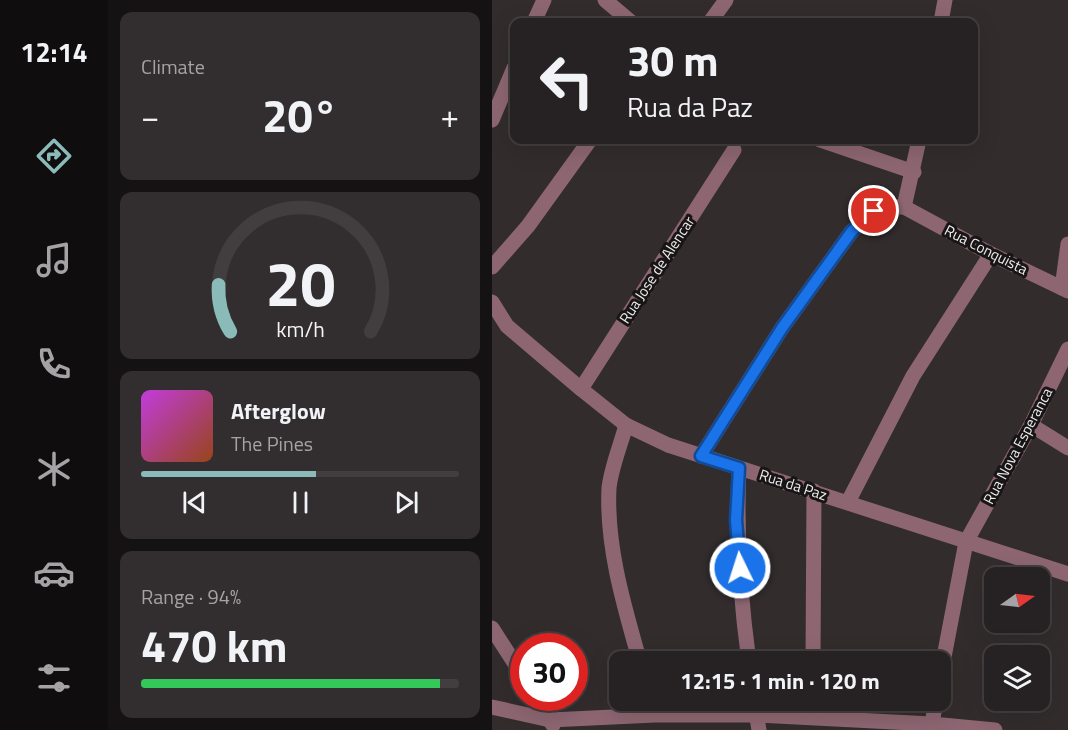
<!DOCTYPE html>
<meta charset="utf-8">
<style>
:root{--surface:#262122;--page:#322e2f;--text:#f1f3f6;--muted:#a4a3a5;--line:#423e40;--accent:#8bbbb9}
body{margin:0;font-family:"Titillium Web",sans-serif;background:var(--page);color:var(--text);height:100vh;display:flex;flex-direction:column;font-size:22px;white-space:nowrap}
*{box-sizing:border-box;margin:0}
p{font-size:20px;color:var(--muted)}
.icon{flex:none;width:33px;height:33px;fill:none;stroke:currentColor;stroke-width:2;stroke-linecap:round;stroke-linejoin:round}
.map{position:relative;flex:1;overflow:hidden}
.side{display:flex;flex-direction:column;gap:12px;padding:12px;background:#151213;width:384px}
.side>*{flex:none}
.top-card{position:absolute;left:18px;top:18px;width:468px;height:126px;border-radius:12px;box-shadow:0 6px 24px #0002,0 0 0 2px var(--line);background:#262122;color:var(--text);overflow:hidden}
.needle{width:39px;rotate:76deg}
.tools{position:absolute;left:492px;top:567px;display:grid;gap:12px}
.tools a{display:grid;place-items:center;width:66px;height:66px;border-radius:12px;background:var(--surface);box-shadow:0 6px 24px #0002,0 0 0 2px var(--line);font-size:30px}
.speed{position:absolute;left:18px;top:633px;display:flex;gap:12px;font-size:30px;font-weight:700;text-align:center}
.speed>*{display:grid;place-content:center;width:78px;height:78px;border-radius:50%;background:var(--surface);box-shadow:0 6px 24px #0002,0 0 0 2px var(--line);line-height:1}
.speed .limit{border:9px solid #d22;background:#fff;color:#111}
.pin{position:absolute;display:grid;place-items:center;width:51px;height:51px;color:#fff;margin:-26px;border:3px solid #fff;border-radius:50%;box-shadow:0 2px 6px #0007}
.me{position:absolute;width:66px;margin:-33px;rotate:356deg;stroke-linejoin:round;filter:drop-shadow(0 0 4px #0008)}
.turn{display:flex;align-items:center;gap:21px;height:126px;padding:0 18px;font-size:27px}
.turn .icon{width:78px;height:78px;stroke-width:2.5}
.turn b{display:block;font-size:42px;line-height:51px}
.big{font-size:45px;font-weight:700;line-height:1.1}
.side .tile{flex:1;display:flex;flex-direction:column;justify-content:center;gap:9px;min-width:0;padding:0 21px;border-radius:12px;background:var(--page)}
.side .dial{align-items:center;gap:0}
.dial svg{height:156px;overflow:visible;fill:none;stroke:var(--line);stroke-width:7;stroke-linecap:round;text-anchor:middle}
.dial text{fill:var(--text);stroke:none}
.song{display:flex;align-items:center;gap:18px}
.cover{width:72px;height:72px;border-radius:9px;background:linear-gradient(135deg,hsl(290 70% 55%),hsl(20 70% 35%))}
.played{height:6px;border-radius:3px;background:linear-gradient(90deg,var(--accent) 55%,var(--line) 55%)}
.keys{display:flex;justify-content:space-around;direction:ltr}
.heat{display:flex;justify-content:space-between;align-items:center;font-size:33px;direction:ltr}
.charge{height:9px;border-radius:4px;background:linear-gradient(90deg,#34c759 94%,var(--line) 0)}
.trip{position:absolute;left:117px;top:651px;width:342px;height:60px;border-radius:12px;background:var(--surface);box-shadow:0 6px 24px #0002,0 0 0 2px var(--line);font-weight:700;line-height:60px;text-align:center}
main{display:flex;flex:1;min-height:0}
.dock{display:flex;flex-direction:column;width:108px;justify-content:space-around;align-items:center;background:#0f0d0e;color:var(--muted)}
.dock .icon{width:42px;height:42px}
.dock .current{color:var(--accent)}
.dock b{font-size:27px;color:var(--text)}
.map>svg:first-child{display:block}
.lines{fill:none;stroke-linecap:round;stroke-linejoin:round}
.minor{stroke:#8d6672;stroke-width:15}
.route-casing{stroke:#114b97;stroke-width:15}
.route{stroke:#1a73e8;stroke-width:10}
.labels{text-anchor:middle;stroke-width:6;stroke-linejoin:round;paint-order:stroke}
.street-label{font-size:15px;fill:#f0eced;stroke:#181516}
</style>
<main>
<nav class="dock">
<b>12:14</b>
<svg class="icon current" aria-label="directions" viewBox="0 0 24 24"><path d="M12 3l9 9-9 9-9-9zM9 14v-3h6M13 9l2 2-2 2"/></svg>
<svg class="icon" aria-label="music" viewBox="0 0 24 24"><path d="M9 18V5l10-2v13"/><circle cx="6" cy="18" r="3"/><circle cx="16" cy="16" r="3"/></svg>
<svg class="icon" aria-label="phone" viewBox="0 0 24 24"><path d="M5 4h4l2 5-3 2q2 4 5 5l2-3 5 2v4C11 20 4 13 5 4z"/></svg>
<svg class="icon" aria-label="climate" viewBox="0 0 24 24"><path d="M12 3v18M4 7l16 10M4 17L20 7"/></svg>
<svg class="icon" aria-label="car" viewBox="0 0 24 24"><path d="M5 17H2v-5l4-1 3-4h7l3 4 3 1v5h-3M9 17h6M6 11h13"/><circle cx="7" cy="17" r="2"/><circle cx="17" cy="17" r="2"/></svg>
<svg class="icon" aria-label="filters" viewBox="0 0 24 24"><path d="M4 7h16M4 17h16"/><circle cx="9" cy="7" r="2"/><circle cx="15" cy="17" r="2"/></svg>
</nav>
<section class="side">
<div class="tile"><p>Climate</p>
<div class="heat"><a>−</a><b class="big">20°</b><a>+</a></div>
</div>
<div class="tile dial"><svg viewBox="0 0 100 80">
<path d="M14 69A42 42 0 1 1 86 69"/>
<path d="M14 69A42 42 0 0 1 8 45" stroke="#8bbbb9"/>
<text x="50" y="56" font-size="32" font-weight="700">20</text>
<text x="50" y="72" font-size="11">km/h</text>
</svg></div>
<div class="tile">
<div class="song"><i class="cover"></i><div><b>Afterglow</b><p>The Pines</p></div></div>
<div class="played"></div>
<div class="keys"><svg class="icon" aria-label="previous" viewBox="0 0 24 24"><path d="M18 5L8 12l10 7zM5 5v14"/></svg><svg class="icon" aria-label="pause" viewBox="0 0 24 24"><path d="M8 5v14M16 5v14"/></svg><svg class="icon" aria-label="next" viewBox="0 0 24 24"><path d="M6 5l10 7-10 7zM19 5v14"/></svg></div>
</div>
<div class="tile"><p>Range · 94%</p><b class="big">470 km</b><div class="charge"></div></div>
</section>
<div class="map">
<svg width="576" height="730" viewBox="0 0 576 730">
<rect width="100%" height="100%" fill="#322c2d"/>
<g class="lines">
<!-- minor -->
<g class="minor">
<polyline points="113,0 139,22"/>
<polyline points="42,22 52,0"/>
<polyline points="218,22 234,0"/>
<polyline points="449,22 453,0"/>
<polyline points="0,120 22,68"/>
<polyline points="328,140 422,172"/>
<polyline points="412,207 499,254 576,291"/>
<polyline points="412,207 427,140"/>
<polyline points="0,267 36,226 98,140"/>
<polyline points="570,288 576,244"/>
<polyline points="0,302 15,326 89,389 134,425 176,445 576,574"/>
<polyline points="89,389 242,150"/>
<path d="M134,425C129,444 119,468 117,488C114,546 132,606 148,662"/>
<polyline points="539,425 576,448"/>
<polyline points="209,456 290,328 360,231 382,211 393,207 412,207"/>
<path d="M247,468C244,533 248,597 257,662"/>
<polyline points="356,502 421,376 499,254"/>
<polyline points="0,628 32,678"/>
<polyline points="321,662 322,491"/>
<polyline points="448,678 474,542 539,425 576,349"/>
<polyline points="43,698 61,725"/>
<polyline points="262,700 267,730"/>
<polyline points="0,707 58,720 163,715 264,715 440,724 503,730"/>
<polyline points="320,717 320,700"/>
<polyline points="440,724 444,700"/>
</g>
</g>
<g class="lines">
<!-- route casing -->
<g class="route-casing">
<polyline id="route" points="248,568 244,520 247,468 209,456 290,328 360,231 382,211"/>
</g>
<!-- route -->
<use href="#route" class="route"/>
</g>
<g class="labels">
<!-- street labels -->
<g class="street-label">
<text transform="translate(494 250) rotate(27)" y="5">Rua Conquista</text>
<text transform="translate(165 270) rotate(-57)" y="5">Rua Jose de Alencar</text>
<text transform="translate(526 446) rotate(-62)" y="5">Rua Nova Esperanca</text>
<text transform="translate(301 485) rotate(18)" y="5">Rua da Paz</text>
</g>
</g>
</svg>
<div class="tools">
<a><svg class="needle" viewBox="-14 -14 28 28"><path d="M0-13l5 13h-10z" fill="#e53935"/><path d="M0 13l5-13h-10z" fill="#a4a3a5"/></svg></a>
<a><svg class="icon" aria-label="layers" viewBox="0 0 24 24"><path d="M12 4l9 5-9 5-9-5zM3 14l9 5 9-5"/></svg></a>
</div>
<div class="speed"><div class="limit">30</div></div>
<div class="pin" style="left:382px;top:211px;background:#d93025"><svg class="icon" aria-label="arrive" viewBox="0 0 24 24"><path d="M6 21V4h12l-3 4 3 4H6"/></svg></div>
<svg class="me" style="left:248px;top:568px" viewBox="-20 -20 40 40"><circle r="17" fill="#1a73e8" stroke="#fff" stroke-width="3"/><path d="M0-11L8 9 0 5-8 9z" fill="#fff"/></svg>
<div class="trip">12:15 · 1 min · 120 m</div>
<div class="top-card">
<div class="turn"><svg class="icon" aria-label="left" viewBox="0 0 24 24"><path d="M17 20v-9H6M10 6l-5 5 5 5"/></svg><div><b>30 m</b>Rua da Paz</div></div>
</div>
</div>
</main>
